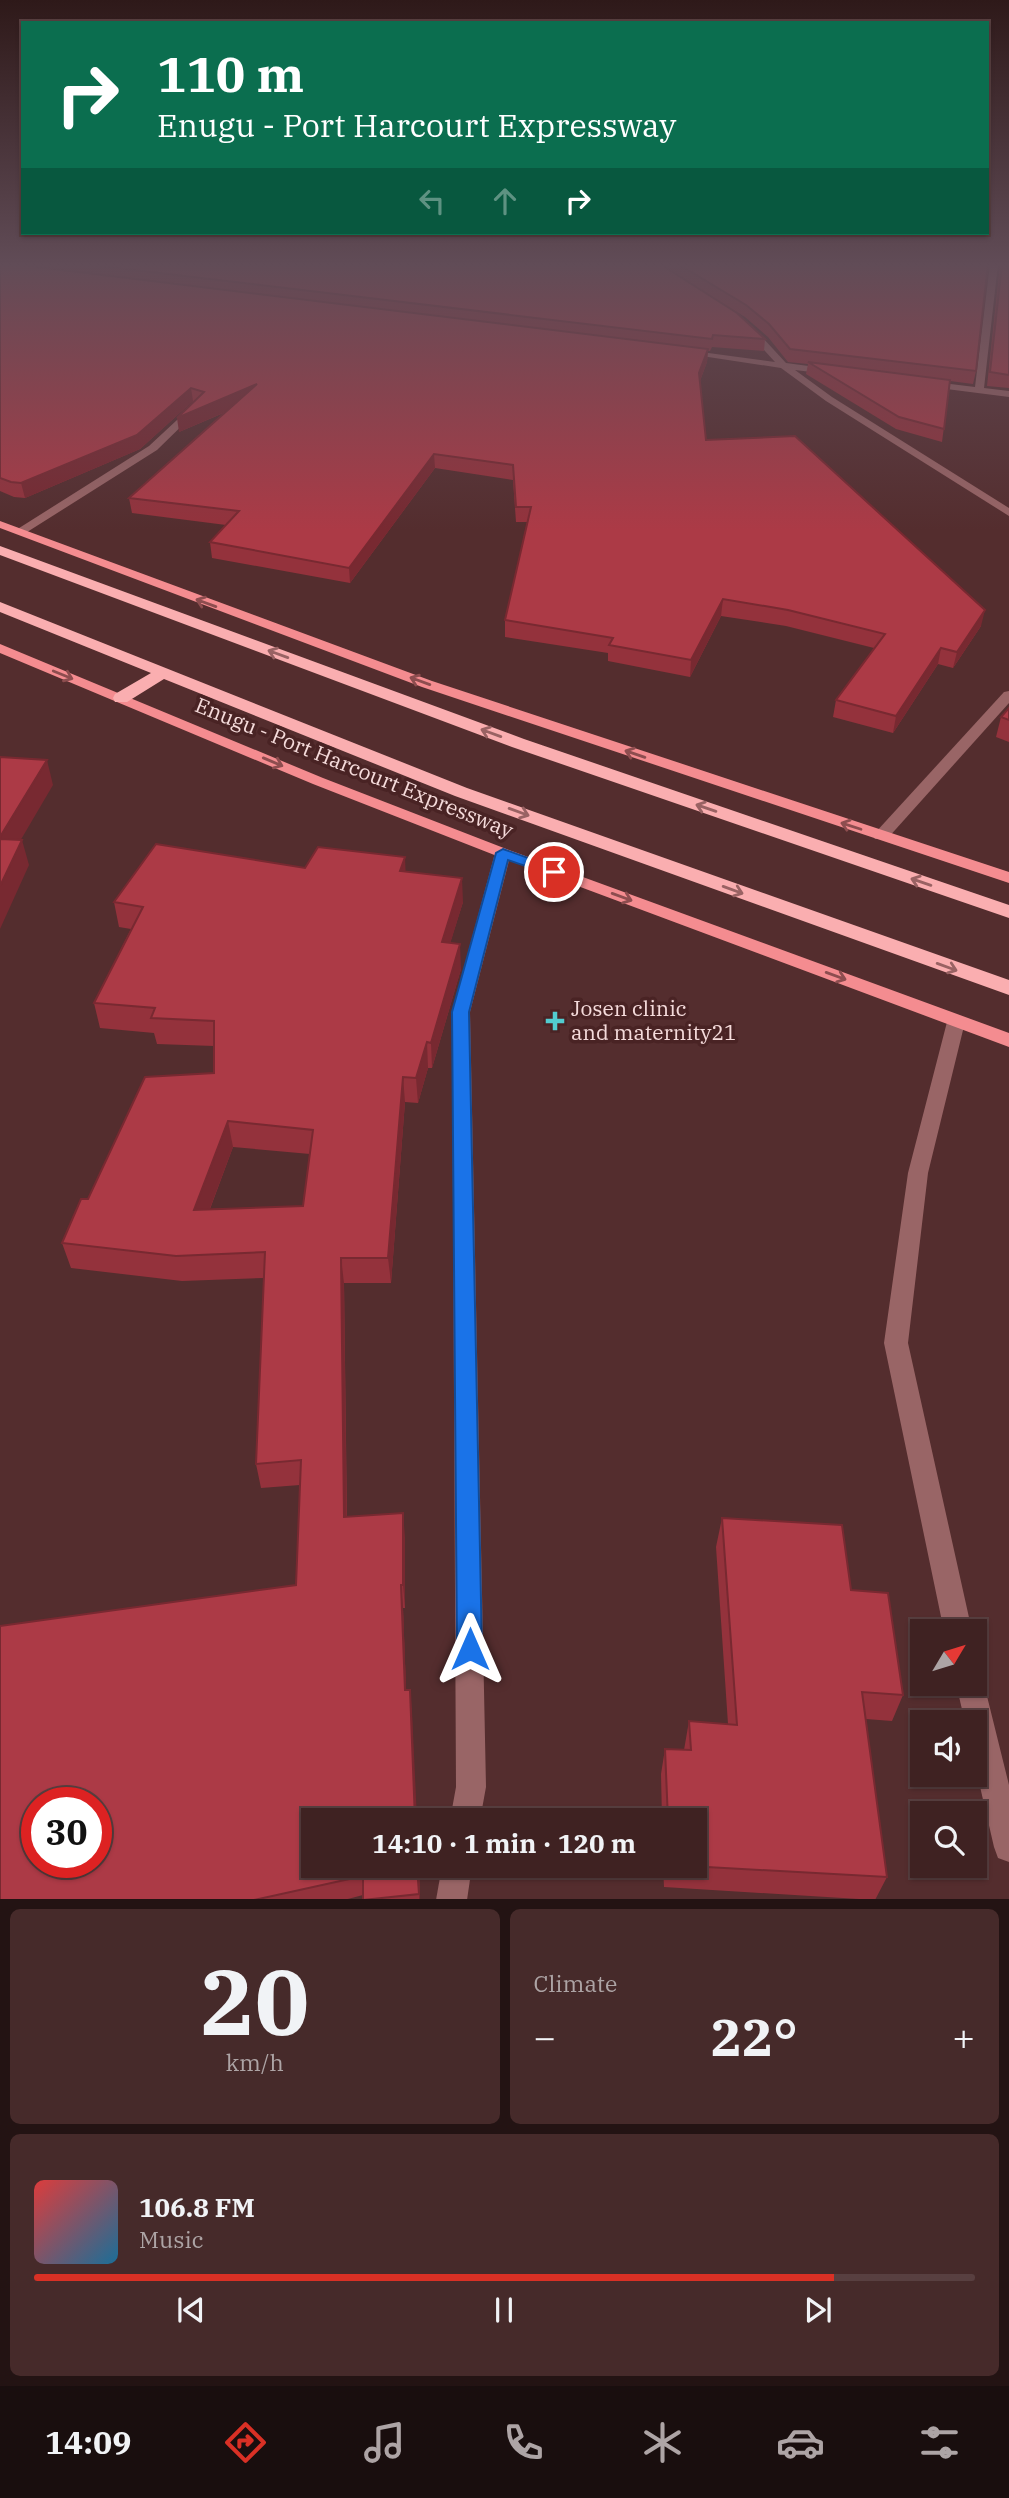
<!DOCTYPE html>
<meta charset="utf-8">
<style>
:root{--surface:#3f2222;--page:#462a2a;--text:#f1f3f6;--muted:#ada4a5;--line:#583f40;--accent:#d93025}
body{margin:0;font-family:"IBM Plex Serif",serif;background:var(--page);color:var(--text);height:100vh;display:flex;flex-direction:column;font-size:26px;white-space:nowrap}
*{box-sizing:border-box;margin:0}
p{font-size:23px;color:var(--muted)}
.icon{flex:none;width:38px;height:38px;fill:none;stroke:currentColor;stroke-width:2;stroke-linecap:round;stroke-linejoin:round}
.map{position:relative;height:1899px;overflow:hidden}
.sheet{display:flex;flex-direction:column;gap:10px;padding:10px;background:#231313;flex:1}
.sheet>*{flex:none}
.guide{position:absolute;left:21px;top:21px;width:968px;height:214px;border-radius:0px;box-shadow:0 2px 5px #0004,0 0 0 2px var(--line);background:#0b6e4f;color:#fff;overflow:hidden}
.needle{width:46px;rotate:52deg}
.buttons{position:absolute;left:910px;top:1619px;display:grid;gap:14px}
.buttons a{display:grid;place-items:center;width:77px;height:77px;border-radius:0px;background:var(--surface);box-shadow:0 2px 5px #0004,0 0 0 2px var(--line);font-size:35px}
.speed{position:absolute;left:21px;top:1787px;display:flex;gap:14px;font-size:35px;font-weight:700;text-align:center}
.speed>*{display:grid;place-content:center;width:91px;height:91px;border-radius:50%;background:var(--surface);box-shadow:0 2px 5px #0004,0 0 0 2px var(--line);line-height:1}
.speed .limit{border:10px solid #d22;background:#fff;color:#111}
.pin{position:absolute;display:grid;place-items:center;width:60px;height:60px;color:#fff;margin:-30px;border:4px solid #fff;border-radius:50%;box-shadow:0 2px 7px #0007}
.me{position:absolute;width:77px;margin:-38px;rotate:0deg;stroke-linejoin:round;filter:drop-shadow(0 0 5px #0008)}
.turn{display:flex;align-items:center;gap:24px;height:147px;padding:0 21px;font-size:32px}
.turn .icon{width:91px;height:91px;stroke-width:2.5}
.turn b{display:block;font-size:49px;line-height:60px}
.lanes{display:flex;align-items:center;height:66px;padding:0 21px;background:#0003;justify-content:center;gap:35px;direction:ltr}
.lanes .off{opacity:.35}
.big{font-size:52px;font-weight:800;line-height:1.1}
.sheet .tile{flex:1;display:flex;flex-direction:column;justify-content:center;gap:10px;min-width:0;padding:0 24px;border-radius:10px;background:var(--page)}
.sheet .dial{align-items:center;gap:0}
.dial b{font-size:91px;line-height:1}
.song{display:flex;align-items:center;gap:21px}
.cover{width:84px;height:84px;border-radius:10px;background:linear-gradient(135deg,hsl(0 70% 55%),hsl(200 70% 35%))}
.played{height:7px;border-radius:4px;background:linear-gradient(90deg,var(--accent) 85%,var(--line) 85%)}
.keys{display:flex;justify-content:space-around;direction:ltr}
.heat{display:flex;justify-content:space-between;align-items:center;font-size:38px;direction:ltr}
.sheet .tiles{flex:1;display:grid;gap:10px;grid-template-columns:1fr 1fr}
.tile:last-child{grid-column:span 2}
.trip{position:absolute;left:301px;top:1808px;width:406px;height:70px;border-radius:0px;background:var(--surface);box-shadow:0 2px 5px #0004,0 0 0 2px var(--line);font-weight:800;line-height:70px;text-align:center}
.menu{display:flex;height:112px;justify-content:space-around;align-items:center;background:#190e0e;color:var(--muted)}
.menu .icon{width:49px;height:49px}
.menu .on{color:var(--accent)}
.menu b{font-size:32px;color:var(--text)}
.map>svg:first-child{display:block}
.lines{fill:none;stroke-linecap:round;stroke-linejoin:round}
.minor{fill:#996566;fill-rule:evenodd}
.major{fill:#f48c90;fill-rule:evenodd}
.highway{fill:#faaeb0;fill-rule:evenodd}
.wall{fill:#94323c;fill-rule:evenodd}
.shaded-wall{fill:#782931}
.building{fill:#ac3a46;stroke:#782931;stroke-width:2;fill-rule:evenodd}
.oneway{stroke:#8d4d4f}
.oneway2{stroke:#996263}
.route{fill:#1a73e8;stroke:#114b97;stroke-width:2}
.poi-dot{fill:#52ccd0;stroke:#492324;stroke-width:2.5}
.labels{text-anchor:middle;stroke-width:7;stroke-linejoin:round;paint-order:stroke}
.street-label{font-size:21px;fill:#f5dbdb;stroke:#492324}
.poi-label{font-size:21px;fill:#f5dbdb;stroke:#492324;text-anchor:start}
</style>
<div class="map">
<svg width="1009" height="1900" viewBox="0 0 1009 1900">
<rect width="100%" height="100%" fill="#542d2e"/>
<g class="lines">
<!-- minor -->
<g class="minor">
<polygon points="990,264 998,264 984,388 1009,391 1009,397 923,386 923,382 926,381 975,387"/>
<polygon points="746,326 752,326 786,363 831,369 833,371 828,374 795,370 832,397 1009,508 1009,516 826,401 781,368 682,353 686,350 775,362 746,330"/>
<polygon points="191,407 199,409 157,450 24,534 16,534 16,530 149,446"/>
<polygon points="1009,691 1009,703 887,839 875,839 873,836 875,833 1004,692"/>
<polygon points="503,848 511,853 470,1012 486,1787 480,1820 450,1820 456,1787 452,1012 495,853"/>
<polygon points="956,1016 963,1017 965,1022 928,1173 908,1343 972,1631 944,1631 884,1343 908,1173 947,1022 949,1017"/>
<polygon points="975,1672 980,1674 984,1684 1009,1785 1009,1862 998,1858 994,1847 975,1765 975,1722 965,1722 956,1684 975,1684"/>
<polygon points="442,1866 472,1866 467,1900 436,1900"/>
</g>
<!-- major -->
<g class="major">
<polygon points="0,521 432,681 1009,872 1009,883 422,687 0,528"/>
<polygon points="0,644 323,778 509,850 1009,1033 1009,1047 497,856 313,784 0,653"/>
</g>
<!-- highway -->
<g class="highway">
<polygon points="0,546 524,739 1009,905 1009,918 512,747 0,555"/>
<polygon points="0,602 467,788 1009,980 1009,995 455,796 164,679 127,702 115,702 113,698 115,694 151,673 0,612"/>
</g>
</g>
<!-- wall -->
<g class="wall">
<polygon points="0,264 988,264 976,371 973,384 950,381 942,442 896,429 806,374 808,364 788,362 768,337 745,317 712,297 765,339 764,351 712,347 710,351 708,351 707,362 700,381 706,440 981,626 953,668 938,664 893,733 833,717 836,700 874,648 786,626 721,616 690,677 608,661 608,653 505,637 505,620 527,522 516,522 513,480 435,468 350,583 212,558 210,542 226,525 132,513 129,498 226,412 179,432 193,401 140,449 25,498 14,497 0,491"/>
<polygon points="1000,264 1009,264 1009,388 987,386"/>
<polygon points="1009,708 1009,742 996,737 1001,717"/>
<path d="M305,868L406,871L463,902L450,943L461,969L432,1068H428L418,1103L405,1102L391,1283H344L347,1517L405,1537V1608H403L406,1690L412,1711L313,1866H419L420,1900H363V1895L344,1900H0L296,1585L300,1485L261,1488L256,1464L264,1278L182,1281L71,1268L62,1243L88,1199L214,1073V1046L157,1044L154,1033L100,1028L94,1003L131,929L119,927L114,902ZM233,1147L310,1154L303,1206L210,1209Z"/>
<polygon points="722,1518 851,1590 903,1695 892,1721 866,1719 887,1877 875,1900 664,1887 663,1866 695,1866 695,1820 662,1820 661,1774 665,1749 684,1750 689,1721 728,1724 716,1547"/>
</g>
<!-- shaded-wall -->
<g class="shaded-wall">
<polygon points="708,349 707,362 698,386 699,373"/>
<polygon points="257,384 258,398 179,432 177,418"/>
<polygon points="191,388 193,401 140,449 25,498 21,483"/>
<polygon points="434,454 435,468 350,583 349,568"/>
<polygon points="723,599 721,616 690,677 691,660"/>
<polygon points="985,610 981,626 953,668 957,652"/>
<polygon points="941,648 938,664 893,733 896,716"/>
<polygon points="47,760 53,785 6,865 0,845 0,837"/>
<polygon points="22,840 29,865 0,929 0,886"/>
<polygon points="405,857 406,881 400,871"/>
<polygon points="462,878 463,902 443,967 442,942"/>
<polygon points="460,944 461,969 432,1068 431,1043"/>
<polygon points="427,1042 428,1068 418,1103 416,1078"/>
<polygon points="403,1077 405,1102 391,1283 388,1258"/>
<polygon points="228,1121 233,1147 200,1235 194,1210"/>
<polygon points="341,1258 344,1283 347,1541 344,1517"/>
<polygon points="403,1513 405,1537 405,1608 403,1585"/>
<polygon points="401,1585 403,1608 407,1712 405,1690"/>
<polygon points="410,1690 412,1711 417,1820 415,1820"/>
<polygon points="417,1866 419,1866 420,1900 419,1900 419,1894"/>
</g>
<!-- building -->
<g class="building">
<polygon points="0,264 13,264 708,349 699,373 706,440 795,436 985,610 957,652 941,648 896,716 836,700 885,634 788,610 723,599 691,660 609,645 613,638 505,620 531,507 516,507 513,465 434,454 349,568 210,542 239,511 129,498 257,384 177,418 204,392 191,388 137,435 21,483 11,482 0,478"/>
<polygon points="84,264 660,264 737,313 765,339 713,335 712,339"/>
<polygon points="678,264 988,264 976,371 790,349 769,324 746,305"/>
<polygon points="1002,264 1009,264 1009,375 990,372"/>
<polygon points="808,362 950,380 944,429 899,417"/>
<polygon points="1009,708 1009,720 1001,717"/>
<polygon points="0,757 47,760 0,837"/>
<polygon points="0,839 22,840 0,886"/>
<path d="M156,844L305,868L318,847L405,857L400,871L462,878L442,942L460,944L431,1043L427,1042L416,1078L403,1077L388,1258H341L344,1517L403,1513V1585H401L405,1690H410L415,1820H313V1866H417L419,1894L363,1900V1876L254,1900H0V1626L296,1585L301,1460L256,1464L265,1252L176,1256L62,1243L81,1199H88L145,1077L214,1073V1021L151,1018L155,1008L94,1003L143,907L114,902ZM228,1121L313,1130L303,1206L194,1210ZM37,1802H96V1862H37Z"/>
<polygon points="722,1518 842,1525 851,1590 888,1593 903,1695 862,1692 887,1877 689,1866 695,1866 695,1820 668,1820 665,1749 691,1750 689,1721 737,1725"/>
</g>
<!-- one-way arrows -->
<defs><path id="oneway-shaft" d="M-6 0H5M1.5-3L5.5 0L1.5 3" fill="none" stroke-width="1.6" stroke-linecap="round" stroke-linejoin="round" transform="scale(1.75)"/></defs>
<g class="oneway">
<use href="#oneway-shaft" transform="translate(206 603) rotate(-160)"/>
<use href="#oneway-shaft" transform="translate(63 675) rotate(22)"/>
<use href="#oneway-shaft" transform="translate(420 681) rotate(-160)"/>
<use href="#oneway-shaft" transform="translate(635 754) rotate(-161)"/>
<use href="#oneway-shaft" transform="translate(273 762) rotate(23)"/>
<use href="#oneway-shaft" transform="translate(851 826) rotate(-162)"/>
<use href="#oneway-shaft" transform="translate(622 897) rotate(20)"/>
<use href="#oneway-shaft" transform="translate(836 976) rotate(20)"/>
</g>
<g class="oneway2">
<use href="#oneway-shaft" transform="translate(278 654) rotate(-160)"/>
<use href="#oneway-shaft" transform="translate(491 733) rotate(-160)"/>
<use href="#oneway-shaft" transform="translate(706 808) rotate(-161)"/>
<use href="#oneway-shaft" transform="translate(519 812) rotate(20)"/>
<use href="#oneway-shaft" transform="translate(921 882) rotate(-161)"/>
<use href="#oneway-shaft" transform="translate(733 890) rotate(20)"/>
<use href="#oneway-shaft" transform="translate(947 967) rotate(20)"/>
</g>
<!-- sky -->
<linearGradient id="sky" x2="0" y2="1"><stop stop-color="#2e1919"/><stop offset="0.5" stop-color="#614c57"/><stop offset="1" stop-color="#614c57" stop-opacity="0"/></linearGradient>
<rect width="1009" height="530" fill="url(#sky)"/>
<!-- route -->
<polygon class="route" points="503,849 559,869 561,872 554,876 508,860 469,1012 482,1649 479,1658 470,1662 461,1658 457,1649 452,1012 496,853"/>
<!-- markers -->
<path class="poi-dot" d="M551.5 1010.5h7v7h7v7h-7v7h-7v-7h-7v-7h7z"/>
<g class="labels">
<!-- street labels -->
<g class="street-label">
<text transform="translate(354 768) rotate(22)" y="7">Enugu - Port Harcourt Expressway</text>
</g>
<!-- poi labels -->
<g class="poi-label">
<text x="571" y="1016">Josen clinic<tspan x="571" dy="24">and maternity21</tspan></text>
</g>
</g>
</svg>
<div class="buttons">
<a><svg class="needle" viewBox="-14 -14 28 28"><path d="M0-13l5 13h-10z" fill="#e53935"/><path d="M0 13l5-13h-10z" fill="#ada4a5"/></svg></a>
<a><svg class="icon" aria-label="sound" viewBox="0 0 24 24"><path d="M4 9h4l5-4v14l-5-4H4zM17 9q2 3 0 6"/></svg></a>
<a><svg class="icon" aria-label="search" viewBox="0 0 24 24"><circle cx="10" cy="10" r="6"/><path d="M15 15l6 6"/></svg></a>
</div>
<div class="speed"><div class="limit">30</div></div>
<div class="pin" style="left:554px;top:872px;background:#d93025"><svg class="icon" aria-label="arrive" viewBox="0 0 24 24"><path d="M6 21V4h12l-3 4 3 4H6"/></svg></div>
<svg class="me" style="left:470px;top:1649px" viewBox="-20 -20 40 40"><path d="M0-17L14 15 0 8-14 15z" fill="#1a73e8" stroke="#fff" stroke-width="4"/></svg>
<div class="trip">14:10 · 1 min · 120 m</div>
<div class="guide">
<div class="turn"><svg class="icon" aria-label="right" viewBox="0 0 24 24"><path d="M7 20v-9h11M14 6l5 5-5 5"/></svg><div><b>110 m</b>Enugu - Port Harcourt Expressway</div></div>
<div class="lanes"><svg class="icon off" aria-label="left" viewBox="0 0 24 24"><path d="M17 20v-9H6M10 6l-5 5 5 5"/></svg><svg class="icon off" aria-label="ahead" viewBox="0 0 24 24"><path d="M12 20V5M6 11l6-6 6 6"/></svg><svg class="icon" aria-label="right" viewBox="0 0 24 24"><path d="M7 20v-9h11M14 6l5 5-5 5"/></svg></div>
</div>
</div>
<section class="sheet">
<div class="tiles">
<div class="tile dial"><b>20</b><p>km/h</p></div>
<div class="tile"><p>Climate</p>
<div class="heat"><a>−</a><b class="big">22°</b><a>+</a></div>
</div>
<div class="tile">
<div class="song"><i class="cover"></i><div><b>106.8 FM</b><p>Music</p></div></div>
<div class="played"></div>
<div class="keys"><svg class="icon" aria-label="previous" viewBox="0 0 24 24"><path d="M18 5L8 12l10 7zM5 5v14"/></svg><svg class="icon" aria-label="pause" viewBox="0 0 24 24"><path d="M8 5v14M16 5v14"/></svg><svg class="icon" aria-label="next" viewBox="0 0 24 24"><path d="M6 5l10 7-10 7zM19 5v14"/></svg></div>
</div>
</div>
</section>
<nav class="menu">
<b>14:09</b>
<svg class="icon on" aria-label="directions" viewBox="0 0 24 24"><path d="M12 3l9 9-9 9-9-9zM9 14v-3h6M13 9l2 2-2 2"/></svg>
<svg class="icon" aria-label="music" viewBox="0 0 24 24"><path d="M9 18V5l10-2v13"/><circle cx="6" cy="18" r="3"/><circle cx="16" cy="16" r="3"/></svg>
<svg class="icon" aria-label="phone" viewBox="0 0 24 24"><path d="M5 4h4l2 5-3 2q2 4 5 5l2-3 5 2v4C11 20 4 13 5 4z"/></svg>
<svg class="icon" aria-label="climate" viewBox="0 0 24 24"><path d="M12 3v18M4 7l16 10M4 17L20 7"/></svg>
<svg class="icon" aria-label="car" viewBox="0 0 24 24"><path d="M5 17H2v-5l4-1 3-4h7l3 4 3 1v5h-3M9 17h6M6 11h13"/><circle cx="7" cy="17" r="2"/><circle cx="17" cy="17" r="2"/></svg>
<svg class="icon" aria-label="filters" viewBox="0 0 24 24"><path d="M4 7h16M4 17h16"/><circle cx="9" cy="7" r="2"/><circle cx="15" cy="17" r="2"/></svg>
</nav>
